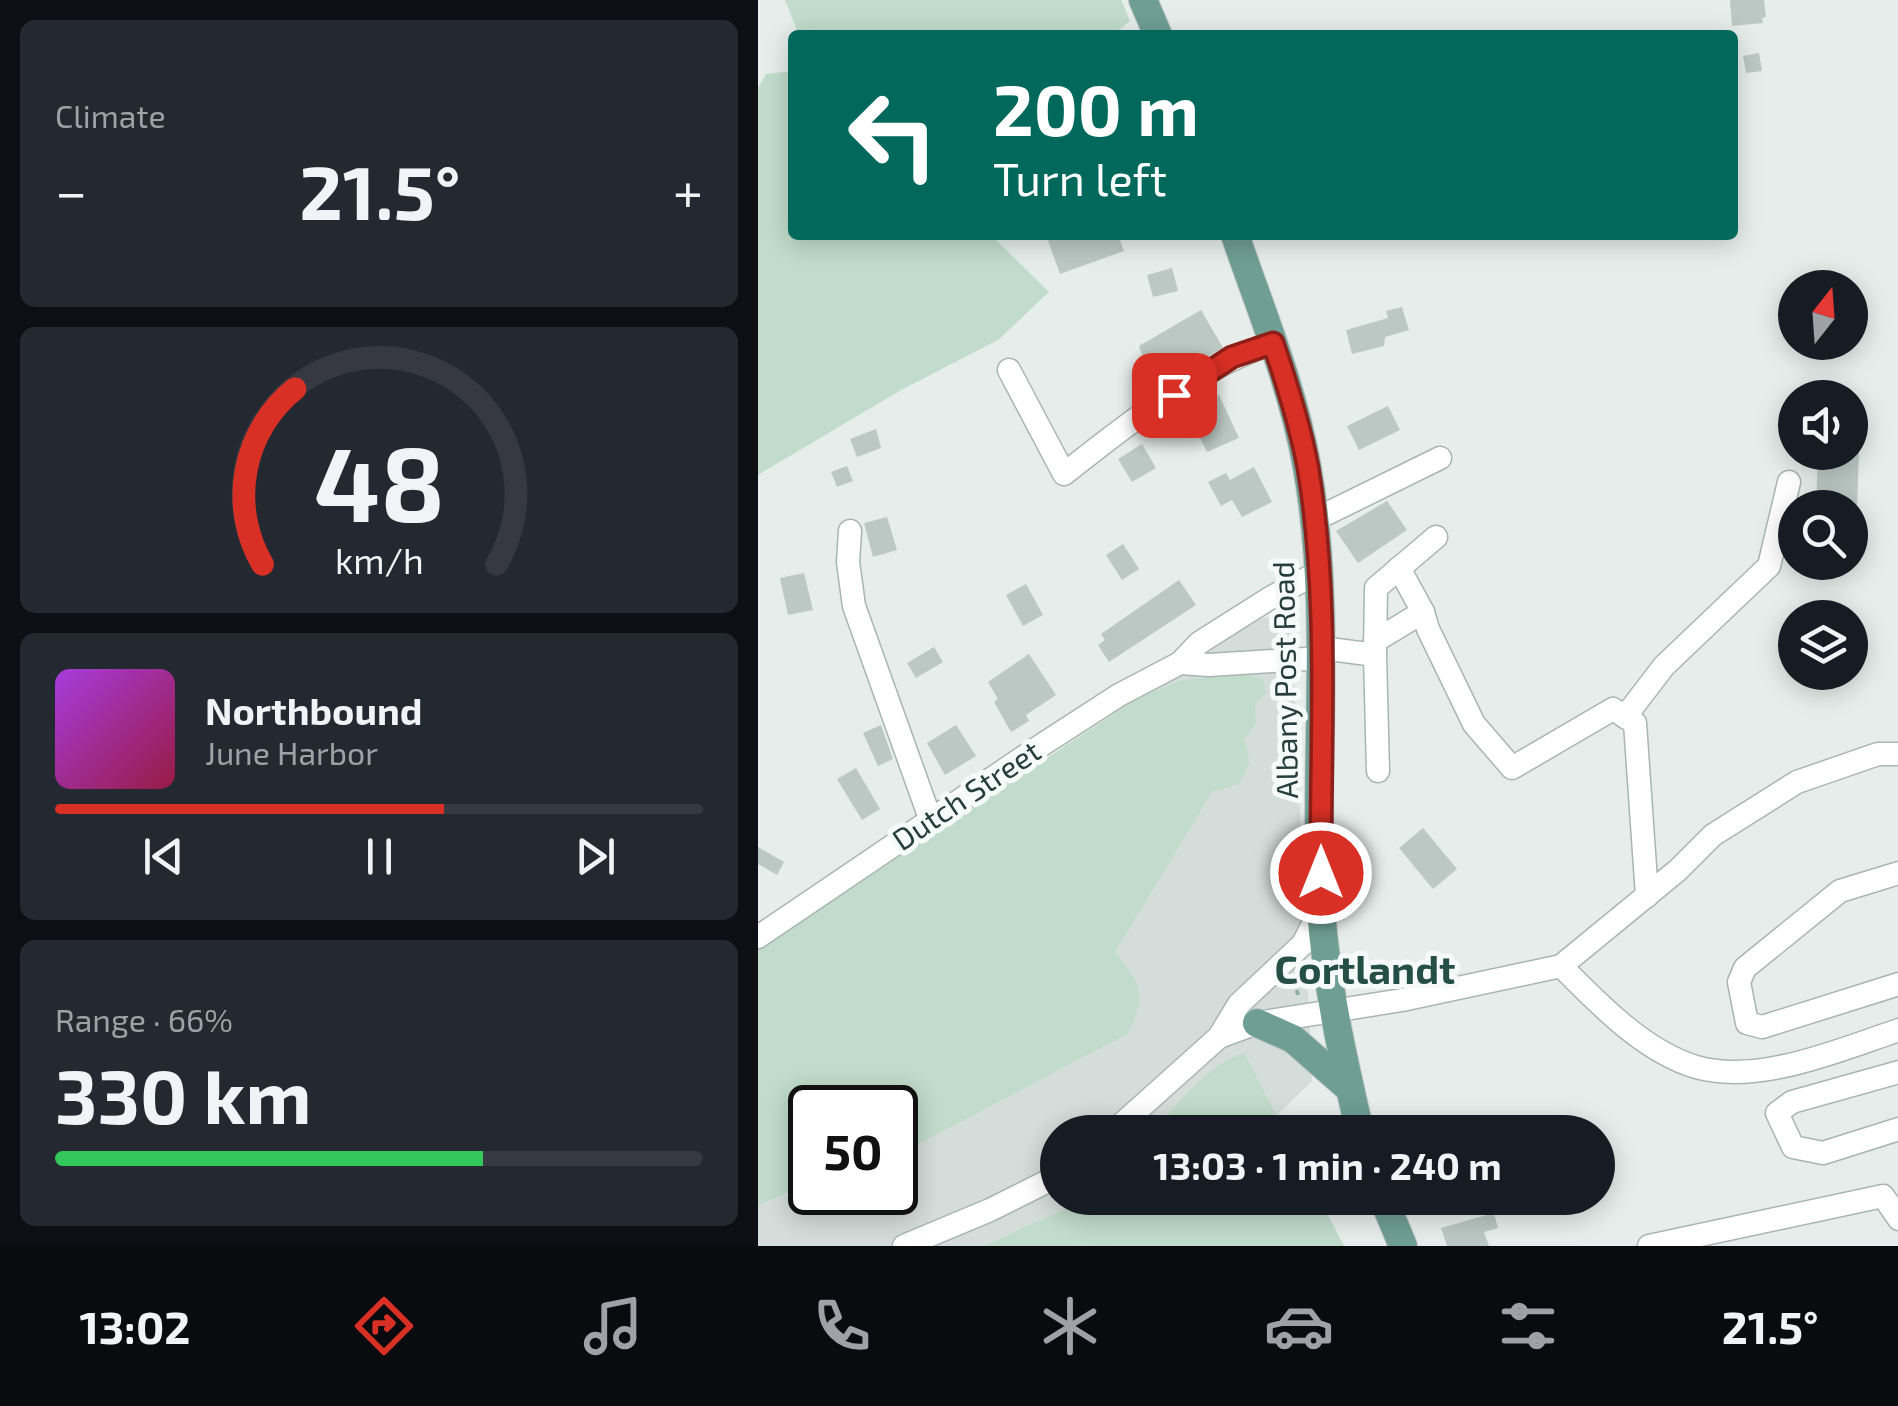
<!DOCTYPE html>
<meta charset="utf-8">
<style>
:root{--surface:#171b24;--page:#242831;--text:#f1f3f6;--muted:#9ea1a6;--line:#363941;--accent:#d93025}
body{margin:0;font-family:"Exo 2",sans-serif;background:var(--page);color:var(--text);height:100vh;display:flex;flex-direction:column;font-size:38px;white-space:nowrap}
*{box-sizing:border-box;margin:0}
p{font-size:32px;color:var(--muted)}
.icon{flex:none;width:55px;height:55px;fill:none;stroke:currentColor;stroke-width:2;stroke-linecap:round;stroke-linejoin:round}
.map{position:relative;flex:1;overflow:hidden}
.drawer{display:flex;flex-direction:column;gap:20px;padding:20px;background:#0d0f14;width:758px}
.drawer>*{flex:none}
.guide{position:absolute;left:30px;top:30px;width:950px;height:210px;border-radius:10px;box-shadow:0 5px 25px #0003;background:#00695c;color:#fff;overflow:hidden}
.needle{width:65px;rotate:17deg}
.tools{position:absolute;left:1020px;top:270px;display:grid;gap:20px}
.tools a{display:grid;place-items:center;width:90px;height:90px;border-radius:50%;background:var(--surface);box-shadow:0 5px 25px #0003;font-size:50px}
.speed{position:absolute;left:30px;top:1085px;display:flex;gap:20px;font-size:50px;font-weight:700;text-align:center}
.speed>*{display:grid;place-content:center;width:130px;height:130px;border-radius:50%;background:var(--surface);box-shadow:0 5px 25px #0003;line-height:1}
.speed .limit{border:5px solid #111;border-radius:15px;background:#fff;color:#111}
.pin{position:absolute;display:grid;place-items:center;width:85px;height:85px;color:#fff;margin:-42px;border-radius:20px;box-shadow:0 5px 15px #0006}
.me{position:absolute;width:110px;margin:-55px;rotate:0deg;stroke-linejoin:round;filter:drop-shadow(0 0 8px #0008)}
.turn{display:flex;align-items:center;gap:35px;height:210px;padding:0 40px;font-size:45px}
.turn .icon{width:130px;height:130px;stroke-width:2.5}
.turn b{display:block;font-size:70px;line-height:85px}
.big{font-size:75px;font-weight:700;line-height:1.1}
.drawer .tile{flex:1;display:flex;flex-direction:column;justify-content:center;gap:15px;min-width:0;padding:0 35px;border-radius:15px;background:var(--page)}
.drawer .dial{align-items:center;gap:0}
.dial svg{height:260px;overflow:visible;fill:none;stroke:var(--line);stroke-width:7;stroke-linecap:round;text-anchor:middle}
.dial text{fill:var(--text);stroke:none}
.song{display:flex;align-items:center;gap:30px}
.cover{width:120px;height:120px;border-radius:15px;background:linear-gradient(135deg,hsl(280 70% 55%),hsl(340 70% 35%))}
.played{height:10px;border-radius:5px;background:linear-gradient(90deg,var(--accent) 60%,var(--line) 60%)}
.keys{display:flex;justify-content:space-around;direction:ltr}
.heat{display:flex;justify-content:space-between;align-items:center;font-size:55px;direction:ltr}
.charge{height:15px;border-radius:8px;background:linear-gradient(90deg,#34c759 66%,var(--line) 0)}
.trip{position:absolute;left:282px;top:1115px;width:575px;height:100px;border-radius:50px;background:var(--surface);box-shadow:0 5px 25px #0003;font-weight:700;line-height:100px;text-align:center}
.tab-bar{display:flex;height:160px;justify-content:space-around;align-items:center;background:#090b0e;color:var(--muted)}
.tab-bar .icon{width:70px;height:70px}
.tab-bar .selected{color:var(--accent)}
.tab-bar b{font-size:45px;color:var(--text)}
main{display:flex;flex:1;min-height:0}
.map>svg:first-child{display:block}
.built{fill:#d4ddda;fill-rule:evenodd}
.green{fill:#c1dcca}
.building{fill:#bbc8c4}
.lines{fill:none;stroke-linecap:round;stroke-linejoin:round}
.minor-casing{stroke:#a9b5b1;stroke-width:25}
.major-casing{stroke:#c2c9c8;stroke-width:30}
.path{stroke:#8aaea4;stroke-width:4;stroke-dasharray:5 8;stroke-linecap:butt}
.minor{stroke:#fff;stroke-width:22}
.major{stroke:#6f9e94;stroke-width:28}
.route-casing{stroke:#8d1f18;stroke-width:25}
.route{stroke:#d93025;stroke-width:18}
.labels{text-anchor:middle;stroke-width:10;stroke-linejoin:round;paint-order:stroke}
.street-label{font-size:30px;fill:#263e39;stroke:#f6faf8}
.district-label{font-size:40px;font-weight:bold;fill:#244e46;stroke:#f6faf8}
</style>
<main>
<section class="drawer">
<div class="tile"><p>Climate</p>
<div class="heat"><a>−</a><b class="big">21.5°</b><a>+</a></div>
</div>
<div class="tile dial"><svg viewBox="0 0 100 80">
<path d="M14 69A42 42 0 1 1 86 69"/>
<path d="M14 69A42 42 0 0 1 24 15" stroke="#d93025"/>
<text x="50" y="56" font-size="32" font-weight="700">48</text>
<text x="50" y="72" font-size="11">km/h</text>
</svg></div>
<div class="tile">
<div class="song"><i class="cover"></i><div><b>Northbound</b><p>June Harbor</p></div></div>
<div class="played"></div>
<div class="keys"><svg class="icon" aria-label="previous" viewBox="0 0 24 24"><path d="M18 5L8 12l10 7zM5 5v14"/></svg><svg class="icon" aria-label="pause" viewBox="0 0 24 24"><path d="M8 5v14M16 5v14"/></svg><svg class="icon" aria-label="next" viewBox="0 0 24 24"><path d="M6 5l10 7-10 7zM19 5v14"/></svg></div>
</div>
<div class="tile"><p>Range · 66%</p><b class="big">330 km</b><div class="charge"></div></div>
</section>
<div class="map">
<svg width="1141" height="1246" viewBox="0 0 1141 1246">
<rect width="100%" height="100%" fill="#e6edea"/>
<!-- built -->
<path class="built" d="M533,613L554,1081L502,1132H300V1198H435L362,1246H0V956L500,619ZM52,1108H138V1192H52Z"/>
<!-- green -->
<g class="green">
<polygon points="27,0 363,0 372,21 354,35 41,35"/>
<polygon points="35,71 35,235 233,235 291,292 240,340 143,390 0,475 0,88 8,74"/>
<path d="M486,674L505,679L508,693L497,703L498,723L486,740L492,763L481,784L454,792L357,952C383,985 390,996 369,1034L138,1156V1108H52V1183L0,1205V950L378,699L424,680Z"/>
<path d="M486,1053L527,1132H393C420,1106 449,1064 486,1053Z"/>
<polygon points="321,1198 561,1198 586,1246 226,1246 309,1208"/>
</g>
<!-- building -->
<g class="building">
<polygon points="972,0 1006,0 1008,17 1004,18 1005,23 974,26"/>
<polygon points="1001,53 1004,71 988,73 985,56"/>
<polygon points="288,235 360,235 366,251 302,274"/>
<polygon points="414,268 420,291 395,297 389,275"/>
<polygon points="644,307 651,330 627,337 626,346 594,354 588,330 630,318 628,311"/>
<polygon points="443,310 465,348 403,383 389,359 386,361 381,346"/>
<polygon points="461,395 481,438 449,452 434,421 440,419 434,408"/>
<polygon points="630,406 642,430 601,450 589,426"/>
<polygon points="118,429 123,448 99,457 92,439"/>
<polygon points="384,444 398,468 374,482 360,459"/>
<polygon points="1060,452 1101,452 1099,508 1058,508"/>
<polygon points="89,466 95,481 79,487 73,472"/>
<polygon points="496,467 514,502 484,517 474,500 463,506 450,482 468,473 472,480"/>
<polygon points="629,501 649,530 600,563 578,531"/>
<polygon points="129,517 139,550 115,557 106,523"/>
<polygon points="365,544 381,569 364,580 348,555"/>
<polygon points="46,573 55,610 30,615 22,578"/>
<polygon points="421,580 438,605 351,662 340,645 347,640 343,634"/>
<polygon points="268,584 285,615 265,626 248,595"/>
<polygon points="176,647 185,662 158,678 149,663"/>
<polygon points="271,654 298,695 268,715 271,721 253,732 236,702 240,699 230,682"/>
<polygon points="123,725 135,759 120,766 105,733"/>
<polygon points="198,725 218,756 187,775 169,743"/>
<polygon points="98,768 122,809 104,820 79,779"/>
<polygon points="665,828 699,869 675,889 641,848"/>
<polygon points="0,847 26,862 19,875 0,864"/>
<polygon points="736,1213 740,1228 726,1232 731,1246 689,1246 683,1228"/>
</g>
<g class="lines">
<!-- minor casing -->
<g class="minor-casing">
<g id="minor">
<path d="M251,370L306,474C369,424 438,369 515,343"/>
<polyline points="556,520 682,458"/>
<polyline points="92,531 90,562 96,606 173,821"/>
<polyline points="641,568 665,612"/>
<polyline points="617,641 665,612 670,629 716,724 754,768 855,709 877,723 889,896"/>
<polyline points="564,648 617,655 620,771"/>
<polyline points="617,652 618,588 678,537"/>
<polyline points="422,663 451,665 564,658"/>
<polyline points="867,717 906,666 1011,566 1031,482"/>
<polyline points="1141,873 1082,891 987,968 981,982 989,1023 1004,1027 1141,984"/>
<polyline points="0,937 276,750 361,695 422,663 441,643 512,598 559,573"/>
<polyline points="803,966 920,870 955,835 1039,782 1120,754 1141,754"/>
<polyline points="461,1037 481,1004 545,944 563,908"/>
<polyline points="1141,1072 1034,1102 1019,1113 1035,1147 1065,1153 1141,1129"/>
<path d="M355,1132L461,1037L499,1023L644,1000L803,966C840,1003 885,1051 938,1067C1001,1085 1081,1050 1141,1030"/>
<polyline points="146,1246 232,1210 300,1176"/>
<polyline points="891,1246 1125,1196 1141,1219"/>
</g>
</g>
<!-- major casing -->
<g class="major-casing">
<g id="major">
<polyline points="385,0 400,35"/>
<path d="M477,235C503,311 535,387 549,467C575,613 555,761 563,908C568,983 585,1059 602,1132"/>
<polyline points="499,1023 535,1039 592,1089"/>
<polyline points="625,1198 645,1246"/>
</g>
</g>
<!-- path -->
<polyline class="path" points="534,978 541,997"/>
<!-- minor -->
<use href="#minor" class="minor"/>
<!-- major -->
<use href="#major" class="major"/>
</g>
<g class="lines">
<!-- route casing -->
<g class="route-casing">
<path id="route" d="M416,395L474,357L515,343C529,384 542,425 550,468C572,601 562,739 563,873"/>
</g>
<!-- route -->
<use href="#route" class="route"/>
</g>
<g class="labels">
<!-- street labels -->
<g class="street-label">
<text transform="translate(528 680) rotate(-91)" y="10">Albany Post Road</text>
<text transform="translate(209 796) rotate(-34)" y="10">Dutch Street</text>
</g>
<!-- district labels -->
<g class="district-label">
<text x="607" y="984">Cortlandt</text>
</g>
</g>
</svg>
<div class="tools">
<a><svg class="needle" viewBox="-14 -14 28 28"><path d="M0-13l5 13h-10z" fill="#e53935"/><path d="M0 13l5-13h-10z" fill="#9ea1a6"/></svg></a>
<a><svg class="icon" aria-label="sound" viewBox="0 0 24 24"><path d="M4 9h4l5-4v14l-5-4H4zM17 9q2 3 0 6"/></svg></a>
<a><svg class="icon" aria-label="search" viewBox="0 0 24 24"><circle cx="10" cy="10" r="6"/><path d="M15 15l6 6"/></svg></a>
<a><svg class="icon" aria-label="layers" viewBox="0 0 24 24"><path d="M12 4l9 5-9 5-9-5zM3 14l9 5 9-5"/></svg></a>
</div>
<div class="speed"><div class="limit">50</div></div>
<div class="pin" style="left:416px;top:395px;background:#d93025"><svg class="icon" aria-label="arrive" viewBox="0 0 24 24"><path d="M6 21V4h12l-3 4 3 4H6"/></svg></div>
<svg class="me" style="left:563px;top:873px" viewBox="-20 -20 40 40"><circle r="17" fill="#d93025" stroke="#fff" stroke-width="3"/><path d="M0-11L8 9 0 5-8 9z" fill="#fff"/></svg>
<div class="trip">13:03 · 1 min · 240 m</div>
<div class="guide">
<div class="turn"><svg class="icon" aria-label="left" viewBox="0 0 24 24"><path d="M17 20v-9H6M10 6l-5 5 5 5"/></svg><div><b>200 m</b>Turn left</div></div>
</div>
</div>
</main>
<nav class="tab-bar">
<b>13:02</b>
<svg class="icon selected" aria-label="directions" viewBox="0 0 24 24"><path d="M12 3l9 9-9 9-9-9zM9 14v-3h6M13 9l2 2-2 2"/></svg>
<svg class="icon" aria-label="music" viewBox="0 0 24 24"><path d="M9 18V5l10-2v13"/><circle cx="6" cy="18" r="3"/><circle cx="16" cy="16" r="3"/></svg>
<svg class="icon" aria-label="phone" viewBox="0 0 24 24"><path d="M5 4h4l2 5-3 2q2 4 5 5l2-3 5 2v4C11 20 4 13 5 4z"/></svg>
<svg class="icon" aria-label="climate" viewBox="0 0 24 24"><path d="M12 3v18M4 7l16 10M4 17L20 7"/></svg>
<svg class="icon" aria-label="car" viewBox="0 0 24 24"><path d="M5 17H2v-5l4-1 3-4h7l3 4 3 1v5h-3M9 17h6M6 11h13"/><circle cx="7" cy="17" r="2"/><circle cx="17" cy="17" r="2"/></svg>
<svg class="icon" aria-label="filters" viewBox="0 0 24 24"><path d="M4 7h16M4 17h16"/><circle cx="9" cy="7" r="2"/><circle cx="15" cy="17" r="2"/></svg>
<b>21.5°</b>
</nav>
